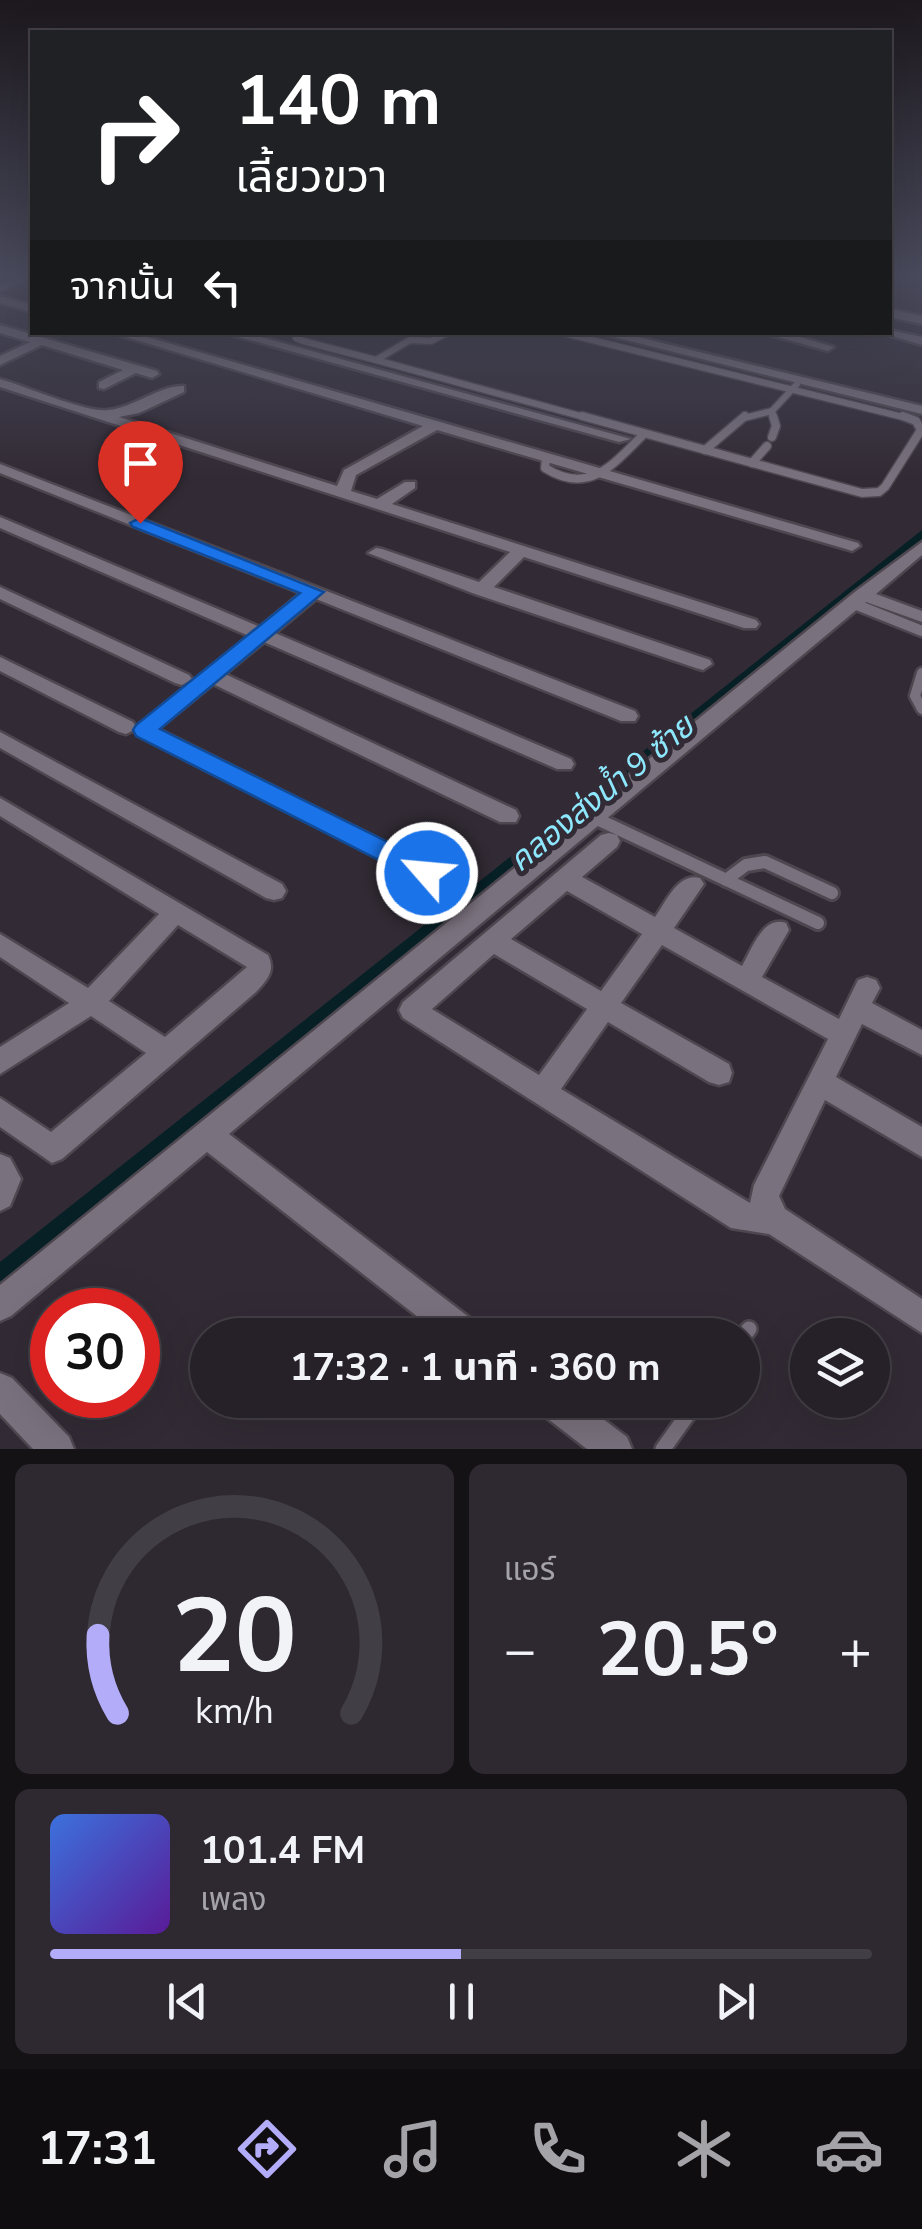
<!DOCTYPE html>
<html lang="th">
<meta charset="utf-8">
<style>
:root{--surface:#262028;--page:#2e2830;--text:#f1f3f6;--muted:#a4a3a8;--line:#423e45;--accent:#b3adf9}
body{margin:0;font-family:"Nunito Sans","Noto Sans Thai",sans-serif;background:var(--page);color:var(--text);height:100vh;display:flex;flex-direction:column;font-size:38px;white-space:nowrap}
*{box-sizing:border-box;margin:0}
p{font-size:32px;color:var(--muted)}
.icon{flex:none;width:55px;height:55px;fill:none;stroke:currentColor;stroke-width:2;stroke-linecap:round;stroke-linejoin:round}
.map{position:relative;height:1449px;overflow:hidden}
.sheet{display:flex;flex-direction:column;gap:15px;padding:15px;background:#151216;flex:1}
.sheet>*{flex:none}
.guide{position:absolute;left:30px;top:30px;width:862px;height:305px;border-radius:0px;box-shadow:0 10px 40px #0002,0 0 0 2px var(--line);background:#202124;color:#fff;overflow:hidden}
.buttons{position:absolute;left:790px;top:1318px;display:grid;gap:20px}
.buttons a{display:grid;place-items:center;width:100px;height:100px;border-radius:50%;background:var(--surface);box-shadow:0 10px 40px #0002,0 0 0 2px var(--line);font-size:50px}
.speed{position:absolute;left:30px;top:1288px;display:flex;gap:20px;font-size:50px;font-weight:700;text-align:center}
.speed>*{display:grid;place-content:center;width:130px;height:130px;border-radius:50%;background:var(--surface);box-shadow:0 10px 40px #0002,0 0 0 2px var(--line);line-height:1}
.speed .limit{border:15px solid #d22;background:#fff;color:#111}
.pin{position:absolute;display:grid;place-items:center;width:85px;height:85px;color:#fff;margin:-102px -42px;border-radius:50% 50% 50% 0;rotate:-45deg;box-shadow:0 0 10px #0007}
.pin .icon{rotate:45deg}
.me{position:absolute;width:110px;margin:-55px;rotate:297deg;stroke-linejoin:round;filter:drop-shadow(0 0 8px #0008)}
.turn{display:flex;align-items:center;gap:35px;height:210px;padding:0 40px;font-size:45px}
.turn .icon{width:130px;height:130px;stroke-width:2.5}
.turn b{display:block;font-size:70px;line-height:85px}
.then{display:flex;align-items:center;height:95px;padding:0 40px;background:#0003;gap:20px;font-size:38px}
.big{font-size:75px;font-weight:700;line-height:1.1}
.sheet .widget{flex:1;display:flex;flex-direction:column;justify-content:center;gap:15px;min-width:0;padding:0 35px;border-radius:15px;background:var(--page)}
.sheet .dial{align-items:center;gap:0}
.dial svg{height:260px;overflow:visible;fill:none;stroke:var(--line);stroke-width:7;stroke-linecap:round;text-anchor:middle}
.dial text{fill:var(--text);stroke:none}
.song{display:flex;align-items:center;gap:30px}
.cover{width:120px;height:120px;border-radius:15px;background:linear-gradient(135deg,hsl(220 70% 55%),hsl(270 70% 35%))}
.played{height:10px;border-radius:5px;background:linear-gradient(90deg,var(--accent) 50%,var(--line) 50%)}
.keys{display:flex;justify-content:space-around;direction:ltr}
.heat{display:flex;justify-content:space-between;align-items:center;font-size:55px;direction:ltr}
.sheet .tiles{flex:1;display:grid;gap:15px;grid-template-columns:1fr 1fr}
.widget:last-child{grid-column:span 2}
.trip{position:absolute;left:190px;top:1318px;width:570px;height:100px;border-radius:50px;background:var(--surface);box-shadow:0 10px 40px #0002,0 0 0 2px var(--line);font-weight:700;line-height:100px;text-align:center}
.dock{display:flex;height:160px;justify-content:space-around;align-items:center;background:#0f0d10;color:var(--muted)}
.dock .icon{width:70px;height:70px}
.dock .active{color:var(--accent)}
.dock b{font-size:45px;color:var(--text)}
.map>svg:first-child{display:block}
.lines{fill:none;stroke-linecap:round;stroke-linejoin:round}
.canal{fill:#062026;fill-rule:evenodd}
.lane-far4-casing{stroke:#4e4750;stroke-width:9}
.lane-far3-casing{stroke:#4e4750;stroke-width:11}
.lane-far2-casing{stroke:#4e4750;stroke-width:15}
.lane-far1-casing{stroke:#4e4750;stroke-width:18}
.lane-casing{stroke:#4e4750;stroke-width:20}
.street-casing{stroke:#4e4750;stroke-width:5}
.lane-far4{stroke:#79717d;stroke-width:6}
.lane-far3{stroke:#79717d;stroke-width:8}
.lane-far2{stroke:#79717d;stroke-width:10}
.lane-far1{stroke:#79717d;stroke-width:12}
.lane{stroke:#79717d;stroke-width:15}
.street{fill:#79717d;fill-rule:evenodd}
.route{fill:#1a73e8;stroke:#114b97;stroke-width:2.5}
.labels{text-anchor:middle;stroke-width:10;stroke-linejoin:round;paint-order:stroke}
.water-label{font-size:32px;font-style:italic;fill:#8ee8fd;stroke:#322b35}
</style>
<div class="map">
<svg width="922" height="1449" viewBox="0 0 922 1449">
<rect width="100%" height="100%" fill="#322b35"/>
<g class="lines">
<!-- canal -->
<polygon class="canal" points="922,530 922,541 10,1289 0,1293 0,1262"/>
<!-- lane-far4 casing -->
<g class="lane-far4-casing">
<g id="lane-far4">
<polyline points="297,332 296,338 303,341 376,360"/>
<polyline points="448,332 431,341 410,340 376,360 591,419"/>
<polyline points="560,332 911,419"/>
<polyline points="772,411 774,419"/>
<polyline points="740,419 772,411 797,384"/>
</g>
</g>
<!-- lane-far3 casing -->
<g class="lane-far3-casing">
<g id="lane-far3">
<polyline points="582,416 862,493 879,492 885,487 921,430 916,421 903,416"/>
<polyline points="772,437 776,426 773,416"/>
<polyline points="705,450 745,416"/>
<path d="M546,458L545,468C590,496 613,464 644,434"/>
<polyline points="752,463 767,446"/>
</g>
</g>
<!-- lane-far2 casing -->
<g class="lane-far2-casing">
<g id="lane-far2">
<polyline points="852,603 922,631"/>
<polyline points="922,673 915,696 922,709"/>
<polyline points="593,817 600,820"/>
</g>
</g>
<!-- lane-far1 casing -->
<g class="lane-far1-casing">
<g id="lane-far1">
<polyline points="595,818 818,923"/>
<polyline points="726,880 746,865 765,862 832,893"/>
</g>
</g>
<!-- lane casing -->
<g class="lane-casing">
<g id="lane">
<polyline points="742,1338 749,1329"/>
<polyline points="663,1449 698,1400"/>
</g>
</g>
<!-- street casing -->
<g class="street-casing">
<g id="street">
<polygon points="21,275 32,275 32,278 0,291 0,284"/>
<polygon points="0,296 32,305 32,312 0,303"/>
<polygon points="890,309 922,316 922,324 890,317"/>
<polygon points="0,325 157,371 159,374 152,378 136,373 104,389 99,388 99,382 123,370 42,345 0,365 0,356 30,342 0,333"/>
<polygon points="890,330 922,337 922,345 879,332 890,332"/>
<path d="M109,332H130L858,543L860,546L852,551L846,549L437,430L356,475L351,491L377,499L405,482H415V488L392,504L756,620L759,624L756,628H744L524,557L494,587L710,660L712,664L703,670L696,668L475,594L368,553L376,548L382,549L479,582L510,552L0,387V379C25,386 86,413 108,410C134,408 159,385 184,386V392L139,413L119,417L337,486L344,470L423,426Z"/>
<polygon points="221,332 243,332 631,439 619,442"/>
<polygon points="594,332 617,332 922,406 922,414"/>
<polygon points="760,332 783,332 834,347 828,351"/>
<polygon points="0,464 635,711 638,716 635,721 621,721 316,599 275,633 571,759 574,764 571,769 557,769 264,642 225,674 516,810 519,816 516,822 500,822 213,684 158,729 435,867 438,873 435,879 427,882 419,879 137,735 134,730 126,734 119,732 0,671 0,657 133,722 136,727 249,636 0,528 0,517 260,627 301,593 0,473"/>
<polygon points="922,542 922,555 876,594 922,611 922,622 866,602 229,1134 478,1324 483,1335 441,1335 207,1152 11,1316 0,1321 0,1285 856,591"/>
<polygon points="0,587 189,675 192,679 182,685 175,683 0,599"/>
<polygon points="0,732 282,884 286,891 282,898 274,900 266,898 0,748"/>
<path d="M0,798L268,955C276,971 267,980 256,992L62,1159L52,1163L0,1127V1098L51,1132L146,1053L91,1016L0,1074V1047L69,1003L0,957V934L88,988L159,914L0,816ZM178,925L247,967L165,1037L109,1001Z"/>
<path d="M609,833L617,835L620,841L617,847L582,877L655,917C666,902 678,872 700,878L704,884L674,928L742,966C752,949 763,915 786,923L789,930L762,977L839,1019L858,980L867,977L876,980L880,988L872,1003L922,1030V1055L862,1024L836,1077L922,1127V1157L825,1100L779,1196L785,1209L922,1299V1333L769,1234L731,1228L403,1018L399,1010L403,1002L601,835ZM567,891L642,934L601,991L511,939ZM662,945L828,1039L754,1185L750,1203L561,1089L608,1022L709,1082L719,1085L729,1082L732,1073L729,1064L621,1003ZM494,954L587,1009L539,1075L432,1009Z"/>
<polygon points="0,1154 10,1158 21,1179 10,1206 0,1211"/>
<polygon points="0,1373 12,1378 69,1437 74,1449 33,1449 0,1414"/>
<polygon points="534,1400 578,1400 627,1437 632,1449 587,1449 539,1412"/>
</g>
</g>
<!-- lane-far4 -->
<use href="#lane-far4" class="lane-far4"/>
<!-- lane-far3 -->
<use href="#lane-far3" class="lane-far3"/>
<!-- lane-far2 -->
<use href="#lane-far2" class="lane-far2"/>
<!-- lane-far1 -->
<use href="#lane-far1" class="lane-far1"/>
<!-- lane -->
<use href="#lane" class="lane"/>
<!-- street -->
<use href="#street" class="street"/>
</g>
<!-- sky -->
<linearGradient id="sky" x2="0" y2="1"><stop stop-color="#1c181d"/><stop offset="0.58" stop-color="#494a5c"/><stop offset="1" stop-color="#494a5c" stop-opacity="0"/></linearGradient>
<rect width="922" height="478" fill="url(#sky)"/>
<!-- route -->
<polygon class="route" points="140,518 324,592 160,729 436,866 440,873 436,880 418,880 136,736 133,730 136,725 300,593 133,527 130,523"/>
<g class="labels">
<!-- water labels -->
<g class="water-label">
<text transform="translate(601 793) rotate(-39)" y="11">คลองส่งน้ำ 9 ซ้าย</text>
</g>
</g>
</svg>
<div class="buttons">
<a><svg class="icon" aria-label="layers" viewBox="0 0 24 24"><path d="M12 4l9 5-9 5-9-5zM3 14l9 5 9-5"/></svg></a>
</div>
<div class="speed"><div class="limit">30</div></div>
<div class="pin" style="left:140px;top:523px;background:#d93025"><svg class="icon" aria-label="arrive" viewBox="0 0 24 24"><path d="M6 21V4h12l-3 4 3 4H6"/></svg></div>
<svg class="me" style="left:427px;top:873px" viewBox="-20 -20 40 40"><circle r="17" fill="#1a73e8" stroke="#fff" stroke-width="3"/><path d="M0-11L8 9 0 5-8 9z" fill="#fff"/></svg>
<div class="trip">17:32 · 1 นาที · 360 m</div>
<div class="guide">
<div class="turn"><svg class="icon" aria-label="right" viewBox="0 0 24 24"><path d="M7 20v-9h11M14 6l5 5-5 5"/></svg><div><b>140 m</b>เลี้ยวขวา</div></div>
<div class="then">จากนั้น<svg class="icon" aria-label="left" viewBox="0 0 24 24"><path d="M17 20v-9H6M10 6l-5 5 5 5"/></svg></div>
</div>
</div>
<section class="sheet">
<div class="tiles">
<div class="widget dial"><svg viewBox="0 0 100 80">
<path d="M14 69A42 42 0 1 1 86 69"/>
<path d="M14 69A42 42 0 0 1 8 45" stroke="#b3adf9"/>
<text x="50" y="56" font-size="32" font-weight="700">20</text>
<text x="50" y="72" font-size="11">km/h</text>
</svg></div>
<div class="widget"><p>แอร์</p>
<div class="heat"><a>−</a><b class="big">20.5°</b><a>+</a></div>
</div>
<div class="widget">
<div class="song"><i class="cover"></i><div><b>101.4 FM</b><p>เพลง</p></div></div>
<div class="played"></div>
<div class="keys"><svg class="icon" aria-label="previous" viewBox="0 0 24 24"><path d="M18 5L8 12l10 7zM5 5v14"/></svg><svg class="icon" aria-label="pause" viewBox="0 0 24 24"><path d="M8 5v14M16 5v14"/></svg><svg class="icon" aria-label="next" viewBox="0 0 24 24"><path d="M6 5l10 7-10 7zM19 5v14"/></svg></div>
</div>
</div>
</section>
<nav class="dock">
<b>17:31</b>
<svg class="icon active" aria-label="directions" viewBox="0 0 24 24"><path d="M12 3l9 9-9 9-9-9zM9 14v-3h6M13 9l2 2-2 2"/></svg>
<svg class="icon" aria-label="music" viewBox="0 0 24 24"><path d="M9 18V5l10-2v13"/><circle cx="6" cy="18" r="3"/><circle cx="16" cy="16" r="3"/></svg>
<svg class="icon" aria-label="phone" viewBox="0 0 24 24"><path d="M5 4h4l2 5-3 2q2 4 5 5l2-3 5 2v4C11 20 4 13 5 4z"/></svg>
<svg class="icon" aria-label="climate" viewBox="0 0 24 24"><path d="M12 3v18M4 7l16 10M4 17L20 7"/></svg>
<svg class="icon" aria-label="car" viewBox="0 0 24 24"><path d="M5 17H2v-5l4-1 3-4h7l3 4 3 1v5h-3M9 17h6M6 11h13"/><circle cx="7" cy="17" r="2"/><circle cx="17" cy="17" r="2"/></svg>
</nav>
